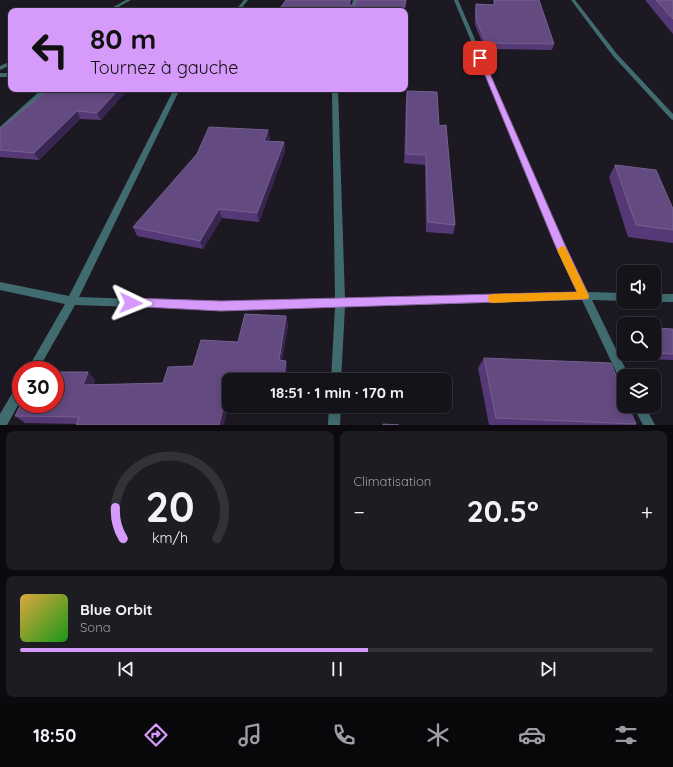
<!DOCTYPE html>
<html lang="fr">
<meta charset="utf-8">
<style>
:root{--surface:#15131a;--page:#1e1c23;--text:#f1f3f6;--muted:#9d9ea2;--line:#343239;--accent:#d69bfa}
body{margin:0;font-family:Quicksand,sans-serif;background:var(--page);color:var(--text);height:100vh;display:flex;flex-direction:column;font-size:15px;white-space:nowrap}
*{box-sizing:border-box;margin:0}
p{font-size:13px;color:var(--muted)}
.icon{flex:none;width:22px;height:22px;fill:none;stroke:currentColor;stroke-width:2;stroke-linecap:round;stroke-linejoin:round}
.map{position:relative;height:425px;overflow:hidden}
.panel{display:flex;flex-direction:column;gap:6px;padding:6px;background:#0c0a0e;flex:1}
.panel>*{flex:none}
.hud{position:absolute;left:8px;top:8px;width:400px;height:84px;border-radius:8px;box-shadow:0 2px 10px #0003,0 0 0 1px var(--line);background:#d69bfa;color:#111;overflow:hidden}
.fabs{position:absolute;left:617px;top:265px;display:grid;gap:8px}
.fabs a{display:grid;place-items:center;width:44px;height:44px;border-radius:8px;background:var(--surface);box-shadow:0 2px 10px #0003,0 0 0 1px var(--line);font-size:20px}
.speed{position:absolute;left:12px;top:361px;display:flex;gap:8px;font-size:20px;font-weight:700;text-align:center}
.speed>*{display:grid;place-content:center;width:52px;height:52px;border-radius:50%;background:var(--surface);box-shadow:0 2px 10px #0003,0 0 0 1px var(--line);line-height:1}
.speed .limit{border:6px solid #d22;background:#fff;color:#111}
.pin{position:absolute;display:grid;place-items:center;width:34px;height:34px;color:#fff;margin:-17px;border-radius:8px;box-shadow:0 2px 6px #0006}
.me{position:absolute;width:44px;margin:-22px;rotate:92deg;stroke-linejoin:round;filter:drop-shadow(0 0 3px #0008)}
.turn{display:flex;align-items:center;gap:14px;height:84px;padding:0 16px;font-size:18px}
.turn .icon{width:52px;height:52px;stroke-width:2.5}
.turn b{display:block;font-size:28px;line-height:34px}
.big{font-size:30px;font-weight:700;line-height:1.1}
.panel .widget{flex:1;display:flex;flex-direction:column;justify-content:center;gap:6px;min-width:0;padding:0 14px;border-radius:8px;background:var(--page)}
.panel .dial{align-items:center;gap:0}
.dial svg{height:104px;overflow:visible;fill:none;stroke:var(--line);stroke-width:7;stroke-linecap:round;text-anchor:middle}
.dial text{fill:var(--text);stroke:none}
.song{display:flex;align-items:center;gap:12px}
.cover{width:48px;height:48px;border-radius:6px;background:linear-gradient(135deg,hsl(40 70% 55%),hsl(120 70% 35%))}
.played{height:4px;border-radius:2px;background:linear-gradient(90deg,var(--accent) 55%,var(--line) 55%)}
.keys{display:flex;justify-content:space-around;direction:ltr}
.heat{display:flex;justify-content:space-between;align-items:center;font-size:22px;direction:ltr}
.panel .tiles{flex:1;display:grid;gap:6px;grid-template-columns:1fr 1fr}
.widget:last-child{grid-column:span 2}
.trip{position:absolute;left:222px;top:373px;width:230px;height:40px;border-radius:8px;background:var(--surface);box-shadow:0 2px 10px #0003,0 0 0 1px var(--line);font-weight:700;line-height:40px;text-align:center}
.tab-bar{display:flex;height:64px;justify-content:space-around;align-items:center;background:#08080a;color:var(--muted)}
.tab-bar .icon{width:28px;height:28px}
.tab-bar .current{color:var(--accent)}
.tab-bar b{font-size:18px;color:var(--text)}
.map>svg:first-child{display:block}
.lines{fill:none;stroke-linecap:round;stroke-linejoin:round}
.minor{fill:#406c70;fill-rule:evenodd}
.wall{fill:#553976}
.shaded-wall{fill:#382550}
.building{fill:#634a81;stroke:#75608f}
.route{fill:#d69bfa;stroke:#8b65a2}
.slow{fill:#f59e0b}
</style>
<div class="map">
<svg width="673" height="425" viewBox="0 0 673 425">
<rect width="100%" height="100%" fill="#1c1922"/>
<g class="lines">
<!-- minor -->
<g class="minor">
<polygon points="126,0 131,0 111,11 106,11"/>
<polygon points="244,0 248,0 239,11 235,11"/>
<polygon points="353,0 357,0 354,11 350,11"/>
<polygon points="454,0 458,0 564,245 588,292 624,293 624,301 592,300 629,376 624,376 624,381 620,380 582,300 345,307 341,380 331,380 335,307 221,310 75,305 38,370 27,370 65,304 0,290 0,282 69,296 174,89 180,89 79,297 221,302 335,299 332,89 338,89 345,299 578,292 556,245"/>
<polygon points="571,0 575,0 617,54 673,114 673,120 671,119 613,56"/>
<polygon points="11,61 11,65 0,70 0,66"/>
<rect x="0" y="73" width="11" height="4"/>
<polygon points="42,89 48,89 2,132 0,133 0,127"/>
<rect x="654" y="294" width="19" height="8"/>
<polygon points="21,384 21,400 7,425 0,425 0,414 17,385"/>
<polygon points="329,406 341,406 340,425 328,425"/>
<polygon points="633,406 645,406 655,425 643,425"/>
</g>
</g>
<!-- wall -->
<g class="wall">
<polygon points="494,0 539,0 554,44 552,50 485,49 475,25 475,9 476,4 493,5"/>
<polygon points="645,0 673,0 673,34"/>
<polygon points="49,89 128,89 101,120 80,119 39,160 0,157 0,129"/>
<polygon points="407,91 439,126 455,225 453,234 426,232 425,165 404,163 406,99"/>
<polygon points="268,130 270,139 268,141 284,142 285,151 259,222 222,218 203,249 137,236 133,227"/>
<polygon points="615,165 673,209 673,243 628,237 609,177"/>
<polygon points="286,316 288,325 282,360 287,369 286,380 229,380 229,406 282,406 281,410 228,407 77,424 25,423 15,416 88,372 95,380 93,385 163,383 193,366"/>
<polygon points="654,328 673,329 673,360 644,359 642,354 654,354"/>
<polygon points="484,358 636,424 635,425 489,425 478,368"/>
</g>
<!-- shaded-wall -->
<g class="shaded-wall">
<polygon points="350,0 352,0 349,11 349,5"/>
<polygon points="119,89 128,89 101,120 97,113"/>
<polygon points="77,111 80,119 39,160 34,153"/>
<polygon points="268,130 270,139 265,150 264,141"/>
<polygon points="284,142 285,151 259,222 257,213"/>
<polygon points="219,209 222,218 203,249 200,241"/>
<polygon points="286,316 288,325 280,369 279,360"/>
<polygon points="286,361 287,369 286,380 283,380"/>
<polygon points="88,372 95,380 90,393 83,385"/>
<polygon points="225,399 228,407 224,425 219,425"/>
</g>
<!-- building -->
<g class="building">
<polygon points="286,0 350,0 349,5 355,5 356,0 406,0 404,11 278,11"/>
<polygon points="494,0 539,0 554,44 486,43 476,19 476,4 495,5"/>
<polygon points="656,0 673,0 673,19"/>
<polygon points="49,89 119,89 97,113 77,111 34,153 0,150 0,129"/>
<polygon points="407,91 437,92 439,126 446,125 455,225 428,222 426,155 406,154"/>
<polygon points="209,127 268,130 264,141 284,142 257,213 219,209 200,241 133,227 197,154"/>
<polygon points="615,165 656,170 673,209 673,230 636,225"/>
<polygon points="245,314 286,316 279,360 286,361 283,380 229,380 229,399 225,399 219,425 76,425 79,417 15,416 21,404 55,404 55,372 88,372 83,385 163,383 168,367 193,366 201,340 238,342"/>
<polygon points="654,328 673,329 673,354 654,353"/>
<polygon points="484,358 611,363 624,395 624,406 628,406 636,424 496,418"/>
<polygon points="383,424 399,425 383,425"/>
</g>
<!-- route -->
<polygon class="route" points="480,56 483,58 565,245 589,296 588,299 221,311 127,306 126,303 127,300 131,298 221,301 577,292 555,245 478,58"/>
<!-- slow -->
<polygon class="slow" points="562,246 565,247 589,296 588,299 493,303 489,302 488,298 489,295 493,294 577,292 557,250"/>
</svg>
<div class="fabs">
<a><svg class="icon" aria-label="sound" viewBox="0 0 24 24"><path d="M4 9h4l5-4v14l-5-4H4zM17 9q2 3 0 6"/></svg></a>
<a><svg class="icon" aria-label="search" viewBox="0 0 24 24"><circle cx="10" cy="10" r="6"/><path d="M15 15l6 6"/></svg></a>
<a><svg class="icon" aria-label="layers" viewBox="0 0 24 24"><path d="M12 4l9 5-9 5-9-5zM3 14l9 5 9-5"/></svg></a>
</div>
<div class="speed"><div class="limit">30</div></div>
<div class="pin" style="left:480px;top:58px;background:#d93025"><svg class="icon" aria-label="arrive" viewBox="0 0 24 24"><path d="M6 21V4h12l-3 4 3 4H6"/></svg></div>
<svg class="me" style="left:131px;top:303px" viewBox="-20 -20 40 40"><path d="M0-17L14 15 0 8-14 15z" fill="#d69bfa" stroke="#fff" stroke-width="4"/></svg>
<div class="trip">18:51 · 1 min · 170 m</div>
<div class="hud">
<div class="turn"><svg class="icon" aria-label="left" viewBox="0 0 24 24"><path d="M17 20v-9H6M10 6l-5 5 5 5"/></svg><div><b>80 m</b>Tournez à gauche</div></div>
</div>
</div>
<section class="panel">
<div class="tiles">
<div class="widget dial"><svg viewBox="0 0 100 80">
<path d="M14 69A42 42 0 1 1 86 69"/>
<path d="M14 69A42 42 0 0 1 8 45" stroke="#d69bfa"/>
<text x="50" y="56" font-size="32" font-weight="700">20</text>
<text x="50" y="72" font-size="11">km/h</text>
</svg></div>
<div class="widget"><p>Climatisation</p>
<div class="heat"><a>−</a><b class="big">20.5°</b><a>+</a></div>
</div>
<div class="widget">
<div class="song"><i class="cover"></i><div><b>Blue Orbit</b><p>Sona</p></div></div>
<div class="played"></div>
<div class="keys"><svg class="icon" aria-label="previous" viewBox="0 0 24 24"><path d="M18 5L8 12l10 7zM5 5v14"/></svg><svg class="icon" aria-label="pause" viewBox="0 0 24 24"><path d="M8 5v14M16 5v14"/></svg><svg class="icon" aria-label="next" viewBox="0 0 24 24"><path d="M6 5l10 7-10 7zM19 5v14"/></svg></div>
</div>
</div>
</section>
<nav class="tab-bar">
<b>18:50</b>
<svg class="icon current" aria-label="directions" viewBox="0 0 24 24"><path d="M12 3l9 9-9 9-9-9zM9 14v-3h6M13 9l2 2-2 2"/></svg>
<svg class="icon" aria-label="music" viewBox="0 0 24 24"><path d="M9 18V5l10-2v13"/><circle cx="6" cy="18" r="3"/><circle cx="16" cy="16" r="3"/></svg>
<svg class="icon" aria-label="phone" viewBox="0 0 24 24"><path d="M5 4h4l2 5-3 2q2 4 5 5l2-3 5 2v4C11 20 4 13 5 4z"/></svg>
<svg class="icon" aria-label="climate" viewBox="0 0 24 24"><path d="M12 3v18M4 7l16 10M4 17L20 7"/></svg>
<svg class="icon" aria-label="car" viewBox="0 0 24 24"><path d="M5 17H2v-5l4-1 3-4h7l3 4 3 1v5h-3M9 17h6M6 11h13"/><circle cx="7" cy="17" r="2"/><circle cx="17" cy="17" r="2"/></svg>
<svg class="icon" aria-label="filters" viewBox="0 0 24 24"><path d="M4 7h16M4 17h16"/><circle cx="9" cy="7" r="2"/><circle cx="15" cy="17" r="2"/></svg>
</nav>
